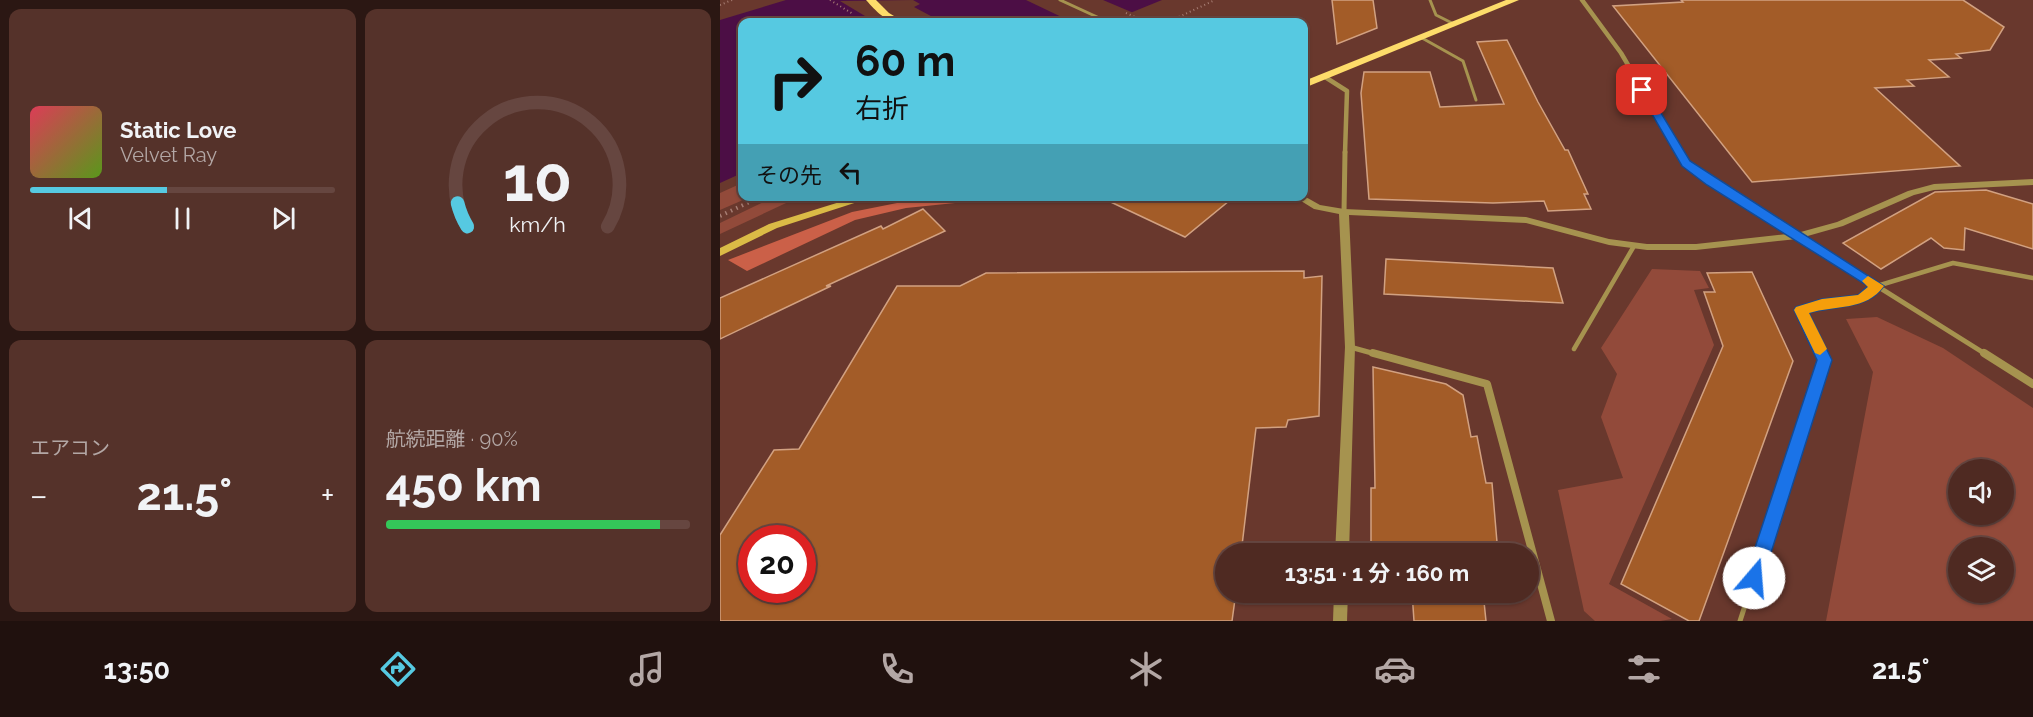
<!DOCTYPE html>
<html lang="ja">
<meta charset="utf-8">
<style>
:root{--surface:#4f2a22;--page:#55322a;--text:#f1f3f6;--muted:#b3a7a5;--line:#664640;--accent:#56c9e1}
body{margin:0;font-family:Raleway,"Noto Sans JP",sans-serif;background:var(--page);color:var(--text);height:100vh;display:flex;flex-direction:column;font-size:22px;white-space:nowrap}
*{box-sizing:border-box;margin:0}
p{font-size:20px;color:var(--muted)}
.icon{flex:none;width:33px;height:33px;fill:none;stroke:currentColor;stroke-width:2;stroke-linecap:round;stroke-linejoin:round}
.map{position:relative;flex:1;overflow:hidden}
.details{display:flex;flex-direction:column;gap:9px;padding:9px;background:#2b1713;width:720px}
.details>*{flex:none}
.banner{position:absolute;left:18px;top:18px;width:570px;height:183px;border-radius:12px;box-shadow:0 2px 4px #0004,0 0 0 2px var(--line);background:#56c9e1;color:#111;overflow:hidden}
.fabs{position:absolute;left:1228px;top:459px;display:grid;gap:12px}
.fabs a{display:grid;place-items:center;width:66px;height:66px;border-radius:50%;background:var(--surface);box-shadow:0 2px 4px #0004,0 0 0 2px var(--line);font-size:30px}
.speed{position:absolute;left:18px;top:525px;display:flex;gap:12px;font-size:30px;font-weight:700;text-align:center}
.speed>*{display:grid;place-content:center;width:78px;height:78px;border-radius:50%;background:var(--surface);box-shadow:0 2px 4px #0004,0 0 0 2px var(--line);line-height:1}
.speed .limit{border:9px solid #d22;background:#fff;color:#111}
.pin{position:absolute;display:grid;place-items:center;width:51px;height:51px;color:#fff;margin:-26px;border-radius:12px;box-shadow:0 3px 9px #0006}
.me{position:absolute;width:66px;margin:-33px;rotate:18deg;stroke-linejoin:round;filter:drop-shadow(0 0 4px #0008)}
.turn{display:flex;align-items:center;gap:21px;height:126px;padding:0 18px;font-size:27px}
.turn .icon{width:78px;height:78px;stroke-width:2.5}
.turn b{display:block;font-size:42px;line-height:51px}
.then{display:flex;align-items:center;height:57px;padding:0 18px;background:#0003;gap:12px;font-size:22px}
.big{font-size:45px;font-weight:700;line-height:1.1}
.details .widget{flex:1;display:flex;flex-direction:column;justify-content:center;gap:9px;min-width:0;padding:0 21px;border-radius:12px;background:var(--page)}
.details .dial{align-items:center;gap:0}
.dial svg{height:156px;overflow:visible;fill:none;stroke:var(--line);stroke-width:7;stroke-linecap:round;text-anchor:middle}
.dial text{fill:var(--text);stroke:none}
.song{display:flex;align-items:center;gap:18px}
.cover{width:72px;height:72px;border-radius:9px;background:linear-gradient(135deg,hsl(350 70% 55%),hsl(90 70% 35%))}
.played{height:6px;border-radius:3px;background:linear-gradient(90deg,var(--accent) 45%,var(--line) 45%)}
.keys{display:flex;justify-content:space-around;direction:ltr}
.heat{display:flex;justify-content:space-between;align-items:center;font-size:33px;direction:ltr}
.charge{height:9px;border-radius:4px;background:linear-gradient(90deg,#34c759 90%,var(--line) 0)}
.details .tiles{flex:1;display:grid;gap:9px;grid-template-columns:repeat(2,1fr)}
.trip{position:absolute;left:495px;top:543px;width:324px;height:60px;border-radius:30px;background:var(--surface);box-shadow:0 2px 4px #0004,0 0 0 2px var(--line);font-weight:700;line-height:60px;text-align:center}
.tab-bar{display:flex;height:96px;justify-content:space-around;align-items:center;background:#20110e;color:var(--muted)}
.tab-bar .icon{width:42px;height:42px}
.tab-bar .active{color:var(--accent)}
.tab-bar b{font-size:27px;color:var(--text)}
main{display:flex;flex:1;min-height:0}
.map>svg:first-child{display:block}
.green{fill:#924a3a;fill-rule:evenodd}
.forest{fill:#cb6048}
.water{fill:#4c0e45}
.pier{fill:#69382d}
.building{fill:#a35c28;stroke:#d2a181;stroke-width:1.5;fill-rule:evenodd}
.lines{fill:none;stroke-linecap:round;stroke-linejoin:round}
.path-far1{stroke:#a67d73;stroke-width:2;stroke-dasharray:1 3;stroke-linecap:butt}
.path{stroke:#a67d73;stroke-width:4;stroke-dasharray:1.5 4.5;stroke-linecap:butt}
.service-far2{stroke:#a6934f;stroke-width:3}
.service-far1{stroke:#a6934f;stroke-width:4.5}
.service{stroke:#a6934f;stroke-width:5}
.minor-far2{stroke:#a6934f;stroke-width:4.5}
.minor-far1{stroke:#a6934f;stroke-width:5}
.minor{stroke:#a6934f;stroke-width:8}
.tertiary{fill:#a6934f;fill-rule:evenodd}
.secondary{fill:#dbbb46;fill-rule:evenodd}
.primary{fill:#fddc6a;fill-rule:evenodd}
.route{fill:#1a73e8;stroke:#114b97;stroke-width:1.5}
.slow{fill:#f59e0b}
</style>
<main>
<section class="details">
<div class="tiles">
<div class="widget">
<div class="song"><i class="cover"></i><div><b>Static Love</b><p>Velvet Ray</p></div></div>
<div class="played"></div>
<div class="keys"><svg class="icon" aria-label="previous" viewBox="0 0 24 24"><path d="M18 5L8 12l10 7zM5 5v14"/></svg><svg class="icon" aria-label="pause" viewBox="0 0 24 24"><path d="M8 5v14M16 5v14"/></svg><svg class="icon" aria-label="next" viewBox="0 0 24 24"><path d="M6 5l10 7-10 7zM19 5v14"/></svg></div>
</div>
<div class="widget dial"><svg viewBox="0 0 100 80">
<path d="M14 69A42 42 0 1 1 86 69"/>
<path d="M14 69A42 42 0 0 1 9 57" stroke="#56c9e1"/>
<text x="50" y="56" font-size="32" font-weight="700">10</text>
<text x="50" y="72" font-size="11">km/h</text>
</svg></div>
<div class="widget"><p>エアコン</p>
<div class="heat"><a>−</a><b class="big">21.5°</b><a>+</a></div>
</div>
<div class="widget"><p>航続距離 · 90%</p><b class="big">450 km</b><div class="charge"></div></div>
</div>
</section>
<div class="map">
<svg width="1313" height="621" viewBox="0 0 1313 621">
<rect width="100%" height="100%" fill="#69382d"/>
<!-- green -->
<g class="green">
<polygon points="22,183 22,196 30,197 0,210 0,193"/>
<polygon points="56,196 79,197 0,234 0,223"/>
<polygon points="932,269 980,271 989,288 974,290 994,345 889,584 952,619 940,621 875,621 864,611 838,490 903,478 881,417 897,374 881,348"/>
<path d="M1157,317L1223,348L1313,408V621H1106L1153,372L1126,319ZM1239,470H1284V514H1239ZM1239,548H1284V592H1239Z"/>
</g>
<!-- forest -->
<polygon class="forest" points="212,196 294,197 186,208 135,220 27,271 8,260 132,212"/>
<!-- water -->
<polygon class="water" points="66,0 442,0 388,22 22,22 22,173 0,183 0,20"/>
<!-- pier -->
<g class="pier">
<polygon points="193,0 200,4 194,7 222,22 155,22 120,1"/>
<polygon points="306,0 383,0 416,14 396,22 352,22"/>
</g>
<!-- building -->
<g class="building">
<polygon points="612,0 653,0 657,28 617,44"/>
<polygon points="961,0 1243,0 1284,27 1270,50 1236,54 1241,58 1209,60 1229,77 1187,80 1194,86 1155,88 1240,166 1032,182 893,6 963,2"/>
<polygon points="787,40 818,102 845,150 848,150 868,194 864,194 871,209 828,211 824,201 773,203 649,199 641,93 644,72 710,72 720,107 784,104 757,42"/>
<polygon points="1266,190 1313,204 1313,249 1245,228 1244,250 1224,248 1211,238 1161,269 1123,243 1215,192"/>
<polygon points="378,196 515,196 465,237"/>
<polygon points="203,209 225,231 106,286 111,286 0,339 0,298 161,226 163,229"/>
<polygon points="666,259 833,268 843,303 664,294"/>
<path d="M584,271V278L602,276L599,416L568,420L566,427L536,428L521,554H506V592H516L512,621H0V535L54,450L79,449L177,286H240L266,273ZM32,538H82V590H32Z"/>
<polygon points="1032,272 1073,361 979,621 969,621 901,584 1003,346 984,292 995,292 987,273"/>
<polygon points="653,367 726,384 743,395 751,437 757,436 766,483 772,483 778,554 651,554 651,488 655,488"/>
<polygon points="692,592 763,592 766,621 694,621"/>
</g>
<g class="lines">
<!-- path-far1 -->
<g class="path-far1">
<polyline points="110,0 133,14"/>
<polyline points="0,5 12,0"/>
<polyline points="406,13 427,22"/>
<polyline points="448,22 495,0"/>
</g>
<!-- path -->
<polyline class="path" points="0,216 42,196"/>
<!-- service-far2 -->
<g class="service-far2">
<polyline points="340,0 388,22"/>
<polyline points="710,0 716,15 734,24"/>
<polyline points="702,38 743,61 756,100"/>
</g>
<!-- service-far1 -->
<g class="service-far1">
<polyline points="854,349 914,246"/>
<polyline points="1102,355 1081,311 1102,304 1142,299 1157,286 1233,263 1313,278"/>
</g>
<!-- service -->
<polyline class="service" points="1020,621 1105,360 1102,353"/>
<!-- minor-far2 -->
<g class="minor-far2">
<polyline points="862,0 901,53 960,153"/>
<polyline points="605,77 627,91 625,153"/>
</g>
<!-- minor-far1 -->
<g class="minor-far1">
<polyline points="959,152 966,163 991,182 1267,355"/>
<polyline points="624,212 625,152"/>
<polyline points="630,347 659,355"/>
</g>
<!-- minor -->
<g class="minor">
<polyline points="653,353 767,384 831,621"/>
<polyline points="1264,353 1313,384"/>
</g>
<!-- tertiary -->
<g class="tertiary">
<polygon points="1313,179 1313,185 1214,190 1194,195 1123,226 1077,239 976,250 927,250 889,245 806,223 629,215 635,347 629,554 615,554 625,347 619,214 594,209 573,196 584,196 600,205 624,209 806,217 889,239 927,244 976,244 1077,233 1117,222 1188,191 1214,184"/>
<polygon points="614,592 628,592 627,621 613,621"/>
</g>
<!-- secondary -->
<polygon class="secondary" points="139,196 156,196 57,228 0,256 0,248 49,224"/>
<!-- primary -->
<g class="primary">
<path d="M146,0H156L169,13L184,22C167,24 157,12 146,0Z"/>
<polygon points="786,0 799,0 584,88 584,81"/>
</g>
</g>
<!-- route -->
<path class="route" d="M919,88H926L970,161L1164,286C1146,311 1115,305 1089,313L1112,360L1043,578L1040,584L1034,586L1027,584L1025,578L1097,360L1074,310L1076,307L1102,299L1138,295L1148,286L987,185L962,166L918,90Z"/>
<!-- slow -->
<path class="slow" d="M1148,276L1164,286C1146,311 1115,305 1089,313L1107,349L1100,355L1095,353L1074,310L1076,307L1102,299L1138,295L1148,287L1142,281Z"/>
</svg>
<div class="fabs">
<a><svg class="icon" aria-label="sound" viewBox="0 0 24 24"><path d="M4 9h4l5-4v14l-5-4H4zM17 9q2 3 0 6"/></svg></a>
<a><svg class="icon" aria-label="layers" viewBox="0 0 24 24"><path d="M12 4l9 5-9 5-9-5zM3 14l9 5 9-5"/></svg></a>
</div>
<div class="speed"><div class="limit">20</div></div>
<div class="pin" style="left:922px;top:90px;background:#d93025"><svg class="icon" aria-label="arrive" viewBox="0 0 24 24"><path d="M6 21V4h12l-3 4 3 4H6"/></svg></div>
<svg class="me" style="left:1034px;top:578px" viewBox="-20 -20 40 40"><circle r="19" fill="#fff"/><path d="M0-13L10 11 0 6-10 11z" fill="#1a73e8"/></svg>
<div class="trip">13:51 · 1 分 · 160 m</div>
<div class="banner">
<div class="turn"><svg class="icon" aria-label="right" viewBox="0 0 24 24"><path d="M7 20v-9h11M14 6l5 5-5 5"/></svg><div><b>60 m</b>右折</div></div>
<div class="then">その先<svg class="icon" aria-label="left" viewBox="0 0 24 24"><path d="M17 20v-9H6M10 6l-5 5 5 5"/></svg></div>
</div>
</div>
</main>
<nav class="tab-bar">
<b>13:50</b>
<svg class="icon active" aria-label="directions" viewBox="0 0 24 24"><path d="M12 3l9 9-9 9-9-9zM9 14v-3h6M13 9l2 2-2 2"/></svg>
<svg class="icon" aria-label="music" viewBox="0 0 24 24"><path d="M9 18V5l10-2v13"/><circle cx="6" cy="18" r="3"/><circle cx="16" cy="16" r="3"/></svg>
<svg class="icon" aria-label="phone" viewBox="0 0 24 24"><path d="M5 4h4l2 5-3 2q2 4 5 5l2-3 5 2v4C11 20 4 13 5 4z"/></svg>
<svg class="icon" aria-label="climate" viewBox="0 0 24 24"><path d="M12 3v18M4 7l16 10M4 17L20 7"/></svg>
<svg class="icon" aria-label="car" viewBox="0 0 24 24"><path d="M5 17H2v-5l4-1 3-4h7l3 4 3 1v5h-3M9 17h6M6 11h13"/><circle cx="7" cy="17" r="2"/><circle cx="17" cy="17" r="2"/></svg>
<svg class="icon" aria-label="filters" viewBox="0 0 24 24"><path d="M4 7h16M4 17h16"/><circle cx="9" cy="7" r="2"/><circle cx="15" cy="17" r="2"/></svg>
<b>21.5°</b>
</nav>
